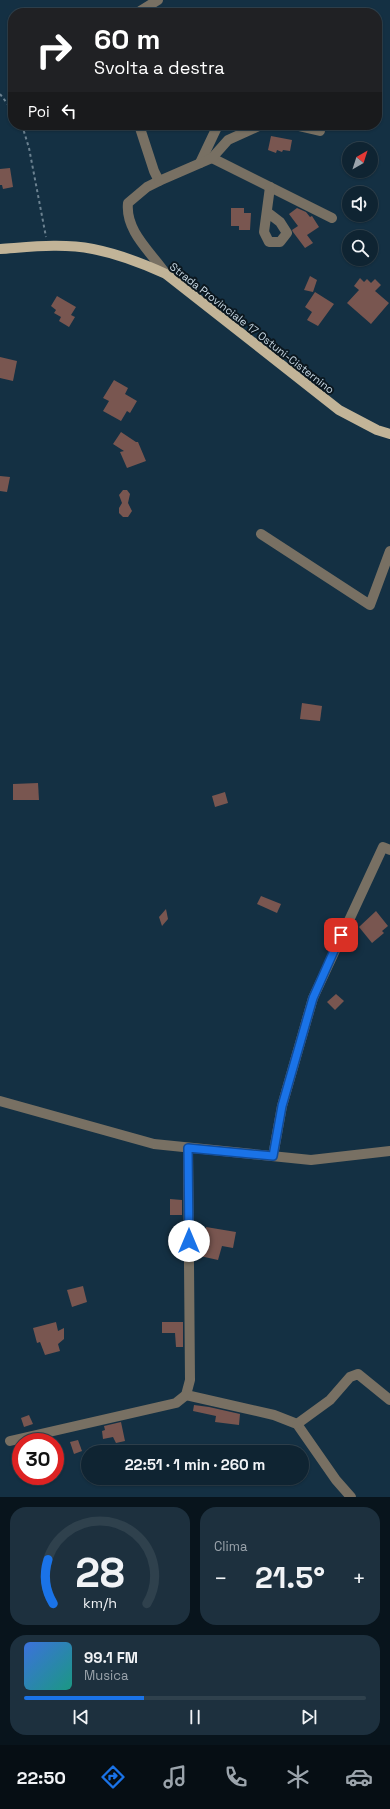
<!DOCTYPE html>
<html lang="it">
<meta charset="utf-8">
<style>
:root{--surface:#0f2432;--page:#1d303e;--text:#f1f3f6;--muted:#9ba4ac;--line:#2f414d;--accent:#1a73e8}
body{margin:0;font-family:"Space Grotesk",sans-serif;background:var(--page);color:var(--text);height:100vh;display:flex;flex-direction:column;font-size:15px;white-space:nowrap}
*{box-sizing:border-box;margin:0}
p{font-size:13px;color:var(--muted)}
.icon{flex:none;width:22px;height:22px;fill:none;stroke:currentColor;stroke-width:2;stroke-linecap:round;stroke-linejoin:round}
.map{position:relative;height:1497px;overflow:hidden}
.drawer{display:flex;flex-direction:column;gap:10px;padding:10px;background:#08141c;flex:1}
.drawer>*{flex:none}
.hud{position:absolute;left:8px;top:8px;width:374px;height:122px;border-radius:16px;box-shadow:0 1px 3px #0004,0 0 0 1px var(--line);background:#202124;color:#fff;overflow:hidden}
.needle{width:26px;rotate:39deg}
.controls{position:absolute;left:342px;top:142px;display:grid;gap:8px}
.controls a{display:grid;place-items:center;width:36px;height:36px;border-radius:50%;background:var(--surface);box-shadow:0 1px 3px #0004,0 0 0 1px var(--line);font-size:20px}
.speed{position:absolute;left:12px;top:1433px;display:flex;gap:8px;font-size:20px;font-weight:700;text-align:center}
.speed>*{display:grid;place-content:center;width:52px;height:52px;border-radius:50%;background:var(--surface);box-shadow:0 1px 3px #0004,0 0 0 1px var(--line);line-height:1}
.speed .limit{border:6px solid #d22;background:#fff;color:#111}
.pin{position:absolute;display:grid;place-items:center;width:34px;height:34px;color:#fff;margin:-17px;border-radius:8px;box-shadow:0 2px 6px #0006}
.me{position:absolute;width:44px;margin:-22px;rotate:0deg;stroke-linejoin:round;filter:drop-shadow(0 0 3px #0008)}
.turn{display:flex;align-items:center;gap:14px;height:84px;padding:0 20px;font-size:18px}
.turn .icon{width:52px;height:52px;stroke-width:2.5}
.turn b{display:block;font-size:28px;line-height:34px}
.then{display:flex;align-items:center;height:38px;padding:0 20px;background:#0003;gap:8px;font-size:15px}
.big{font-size:30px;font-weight:700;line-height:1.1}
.drawer .tile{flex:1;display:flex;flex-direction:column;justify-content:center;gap:6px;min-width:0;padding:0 14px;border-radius:16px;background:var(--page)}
.drawer .dial{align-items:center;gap:0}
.dial svg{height:104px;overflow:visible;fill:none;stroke:var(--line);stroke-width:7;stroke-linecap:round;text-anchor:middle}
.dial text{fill:var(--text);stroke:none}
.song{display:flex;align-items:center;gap:12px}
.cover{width:48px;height:48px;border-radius:6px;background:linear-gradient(135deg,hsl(220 70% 55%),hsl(170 70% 35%))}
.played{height:4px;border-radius:2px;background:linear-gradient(90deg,var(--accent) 35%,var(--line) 35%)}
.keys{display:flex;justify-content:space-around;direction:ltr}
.heat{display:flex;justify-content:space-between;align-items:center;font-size:22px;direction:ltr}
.drawer .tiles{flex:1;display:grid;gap:10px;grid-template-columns:1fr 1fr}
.tile:last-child{grid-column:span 2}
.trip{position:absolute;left:81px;top:1445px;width:228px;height:40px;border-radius:20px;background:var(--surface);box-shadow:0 1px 3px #0004,0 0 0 1px var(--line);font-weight:700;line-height:40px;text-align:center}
.dock{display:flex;height:64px;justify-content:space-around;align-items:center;background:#060e14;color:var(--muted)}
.dock .icon{width:28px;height:28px}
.dock .selected{color:var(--accent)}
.dock b{font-size:18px;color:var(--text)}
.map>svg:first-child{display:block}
.building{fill:#795650}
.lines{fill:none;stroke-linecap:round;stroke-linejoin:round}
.path{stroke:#6c8291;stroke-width:2;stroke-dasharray:3 3;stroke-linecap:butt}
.minor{stroke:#787063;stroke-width:10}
.major{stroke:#c2b498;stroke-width:10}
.route-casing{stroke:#114b97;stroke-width:10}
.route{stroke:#1a73e8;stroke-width:7}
.labels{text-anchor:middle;stroke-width:4;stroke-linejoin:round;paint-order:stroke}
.street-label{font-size:11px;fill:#c6d6e2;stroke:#0b171f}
</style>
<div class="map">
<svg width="390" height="1497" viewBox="0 0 390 1497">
<rect width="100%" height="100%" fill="#143043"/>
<!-- building -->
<g class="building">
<polygon points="271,136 292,140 290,151 283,150 282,152 277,150 276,153 268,150"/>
<polygon points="10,168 13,187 3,189 2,185 0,185 0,169"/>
<polygon points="231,208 244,208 244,213 251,213 250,230 239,230 239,226 231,226"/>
<polygon points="297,208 306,212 310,217 312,216 319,227 307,235 313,243 305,248 293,232 292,230 298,226 289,214"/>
<polygon points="310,276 317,280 313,292 304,290"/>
<polygon points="360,278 364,282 367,279 371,283 375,279 381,285 375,291 389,303 371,324 347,303 359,290 354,286"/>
<polygon points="315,292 334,304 318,326 307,320 312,312 305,307"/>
<polygon points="57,296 76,307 71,315 75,317 69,327 59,321 61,317 54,313 56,310 51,306"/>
<polygon points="0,357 17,361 13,381 0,378"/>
<polygon points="114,380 128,388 125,394 137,401 130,413 127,411 121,421 103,411 109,401 103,398"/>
<polygon points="121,432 136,442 138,442 146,461 127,468 120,452 124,451 113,444"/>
<polygon points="0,476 10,477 7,492 0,491"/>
<polygon points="123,490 127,490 130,494 128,503 132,511 128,517 123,517 119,513 119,508 122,503 119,495"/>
<polygon points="302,703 322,706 320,721 300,719"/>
<polygon points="38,783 39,800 13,800 13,784"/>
<polygon points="225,792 228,803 215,807 212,796"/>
<polygon points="261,896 281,904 277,913 257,904"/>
<polygon points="166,909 168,919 162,926 159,917"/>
<polygon points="376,911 388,926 382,931 384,933 372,943 359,927"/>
<polygon points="336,994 344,1001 335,1010 327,1002"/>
<polygon points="170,1199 182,1200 182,1215 170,1215"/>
<polygon points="206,1227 236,1232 233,1248 222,1246 218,1260 200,1256"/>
<polygon points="83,1286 87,1302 72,1307 67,1290"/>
<polygon points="56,1322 58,1331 64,1328 64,1339 58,1344 60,1351 45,1355 40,1342 37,1343 33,1328"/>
<polygon points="162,1322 183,1322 183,1347 176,1347 175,1333 162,1333"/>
<polygon points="194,1405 209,1407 240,1414 239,1425 215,1422 216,1416 193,1411"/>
<polygon points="29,1415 33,1424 24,1427 21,1418"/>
<polygon points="121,1422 125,1441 116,1443 113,1437 103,1439 102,1431 105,1430 104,1426"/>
<polygon points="78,1440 82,1451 74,1454 70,1442"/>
</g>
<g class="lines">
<!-- path -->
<g class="path">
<polyline points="0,94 13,111"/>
<polyline points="22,125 29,148 46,237"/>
</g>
<!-- minor -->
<g class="minor">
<polyline points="137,13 158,0"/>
<path d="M139,125L154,171L159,181L147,187L128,203C125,231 151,252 166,274"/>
<polyline points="294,125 320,131"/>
<polyline points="212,158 332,218"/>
<polyline points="200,163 218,125"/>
<polyline points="159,181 212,158 228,140 261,125"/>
<polyline points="267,212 280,222 287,233 280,242 269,242 264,232 270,187"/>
<polyline points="261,534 370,605 390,551"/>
<polyline points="0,1101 154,1144 311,1160 390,1151"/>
<polyline points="273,1156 282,1106 313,998 383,847 390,850"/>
<polyline points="186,1395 274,1415 297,1424 336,1480 351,1497"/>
<polyline points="297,1424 330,1400 350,1377 358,1374 390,1400"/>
<polyline points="10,1441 176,1403 186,1395 190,1380 188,1148"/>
</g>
<!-- major -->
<path class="major" d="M0,249C30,247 62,243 93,249C118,254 142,263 166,274L339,410L377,430L390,434"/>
</g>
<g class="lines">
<!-- route casing -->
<g class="route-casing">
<polyline id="route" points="189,1241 188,1148 273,1156 282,1106 313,998 341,935"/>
</g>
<!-- route -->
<use href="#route" class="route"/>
</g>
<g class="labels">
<!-- street labels -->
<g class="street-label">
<text transform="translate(252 328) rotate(38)" y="4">Strada Provinciale 17 Ostuni-Cisternino</text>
</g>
</g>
</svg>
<div class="controls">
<a><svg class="needle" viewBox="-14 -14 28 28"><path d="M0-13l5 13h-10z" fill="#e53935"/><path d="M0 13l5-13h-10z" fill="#9ba4ac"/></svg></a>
<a><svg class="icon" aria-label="sound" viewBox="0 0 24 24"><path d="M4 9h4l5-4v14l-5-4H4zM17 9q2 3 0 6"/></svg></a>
<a><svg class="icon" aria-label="search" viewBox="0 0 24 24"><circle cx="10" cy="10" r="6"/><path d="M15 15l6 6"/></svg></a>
</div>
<div class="speed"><div class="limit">30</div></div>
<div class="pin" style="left:341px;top:935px;background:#d93025"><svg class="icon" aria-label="arrive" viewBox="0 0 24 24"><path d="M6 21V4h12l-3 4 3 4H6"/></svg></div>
<svg class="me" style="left:189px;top:1241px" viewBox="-20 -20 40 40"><circle r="19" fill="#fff"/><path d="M0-13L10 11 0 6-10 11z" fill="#1a73e8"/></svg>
<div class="trip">22:51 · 1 min · 260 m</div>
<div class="hud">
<div class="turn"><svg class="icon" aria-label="right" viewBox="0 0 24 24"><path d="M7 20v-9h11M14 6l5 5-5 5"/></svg><div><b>60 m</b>Svolta a destra</div></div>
<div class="then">Poi<svg class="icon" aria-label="left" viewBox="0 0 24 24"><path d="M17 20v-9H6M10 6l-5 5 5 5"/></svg></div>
</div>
</div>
<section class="drawer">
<div class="tiles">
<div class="tile dial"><svg viewBox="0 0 100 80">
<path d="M14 69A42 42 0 1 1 86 69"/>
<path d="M14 69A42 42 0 0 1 10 35" stroke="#1a73e8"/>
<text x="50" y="56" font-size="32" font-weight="700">28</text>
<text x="50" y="72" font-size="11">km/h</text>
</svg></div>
<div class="tile"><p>Clima</p>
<div class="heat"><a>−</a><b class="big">21.5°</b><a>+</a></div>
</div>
<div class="tile">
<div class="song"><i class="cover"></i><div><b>99.1 FM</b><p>Musica</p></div></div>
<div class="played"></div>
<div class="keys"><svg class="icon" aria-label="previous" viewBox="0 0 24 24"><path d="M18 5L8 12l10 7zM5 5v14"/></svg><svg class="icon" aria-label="pause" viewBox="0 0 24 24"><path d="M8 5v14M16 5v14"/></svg><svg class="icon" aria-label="next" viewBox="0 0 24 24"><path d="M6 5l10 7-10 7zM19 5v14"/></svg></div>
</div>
</div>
</section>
<nav class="dock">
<b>22:50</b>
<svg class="icon selected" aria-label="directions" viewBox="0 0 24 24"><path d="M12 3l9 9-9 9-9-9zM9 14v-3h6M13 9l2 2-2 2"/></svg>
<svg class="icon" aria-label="music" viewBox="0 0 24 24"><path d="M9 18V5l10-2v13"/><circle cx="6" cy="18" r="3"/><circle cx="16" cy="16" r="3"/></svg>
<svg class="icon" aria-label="phone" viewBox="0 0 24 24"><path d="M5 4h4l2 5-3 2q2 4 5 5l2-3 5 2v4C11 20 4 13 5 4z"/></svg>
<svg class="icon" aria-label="climate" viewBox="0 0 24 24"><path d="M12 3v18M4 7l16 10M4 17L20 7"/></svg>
<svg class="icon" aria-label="car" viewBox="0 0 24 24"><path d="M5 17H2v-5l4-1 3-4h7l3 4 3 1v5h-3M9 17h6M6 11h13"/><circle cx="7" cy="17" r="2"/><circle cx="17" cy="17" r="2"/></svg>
</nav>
